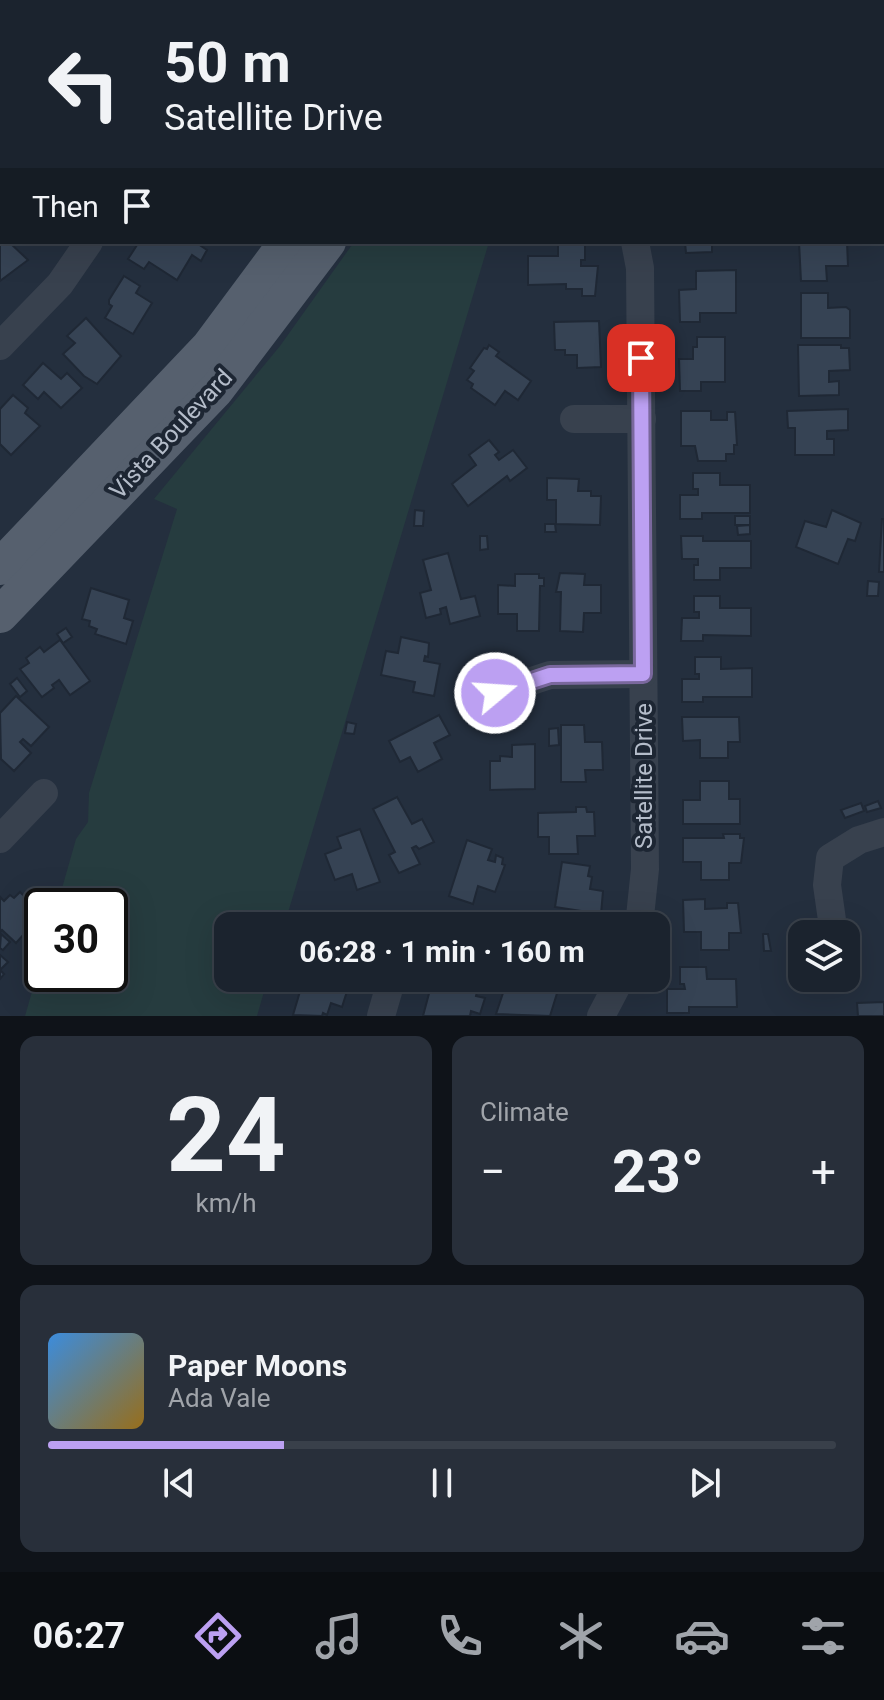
<!DOCTYPE html>
<meta charset="utf-8">
<style>
:root{--surface:#1b232e;--page:#282f3a;--text:#f1f3f6;--muted:#a0a4aa;--line:#39404a;--accent:#bca0f2}
body{margin:0;font-family:Roboto,sans-serif;background:var(--page);color:var(--text);height:100vh;display:flex;flex-direction:column;font-size:30px;white-space:nowrap}
*{box-sizing:border-box;margin:0}
p{font-size:26px;color:var(--muted)}
.icon{flex:none;width:44px;height:44px;fill:none;stroke:currentColor;stroke-width:2;stroke-linecap:round;stroke-linejoin:round}
.map{position:relative;height:1016px;overflow:hidden}
.side{display:flex;flex-direction:column;gap:20px;padding:20px;background:#0f1319;flex:1}
.side>*{flex:none}
.hud{position:absolute;left:0px;top:0px;width:884px;height:244px;box-shadow:0 8px 32px #0002,0 0 0 2px var(--line);background:#1b232e;color:var(--text);overflow:hidden}
.buttons{position:absolute;left:788px;top:920px;display:grid;gap:16px}
.buttons a{display:grid;place-items:center;width:72px;height:72px;border-radius:16px;background:var(--surface);box-shadow:0 8px 32px #0002,0 0 0 2px var(--line);font-size:40px}
.speed{position:absolute;left:24px;top:888px;display:flex;gap:16px;font-size:40px;font-weight:700;text-align:center}
.speed>*{display:grid;place-content:center;width:104px;height:104px;border-radius:50%;background:var(--surface);box-shadow:0 8px 32px #0002,0 0 0 2px var(--line);line-height:1}
.speed .limit{border:4px solid #111;border-radius:12px;background:#fff;color:#111}
.pin{position:absolute;display:grid;place-items:center;width:68px;height:68px;color:#fff;margin:-34px;border-radius:16px;box-shadow:0 4px 12px #0006}
.me{position:absolute;width:88px;margin:-44px;rotate:72deg;stroke-linejoin:round;filter:drop-shadow(0 0 6px #0008)}
.turn{display:flex;align-items:center;gap:28px;height:168px;padding:0 32px;font-size:36px}
.turn .icon{width:104px;height:104px;stroke-width:2.5}
.turn b{display:block;font-size:56px;line-height:68px}
.then{display:flex;align-items:center;height:76px;padding:0 32px;background:#0003;gap:16px;font-size:30px}
.big{font-size:60px;font-weight:700;line-height:1.1}
.side .tile{flex:1;display:flex;flex-direction:column;justify-content:center;gap:12px;min-width:0;padding:0 28px;border-radius:16px;background:var(--page)}
.side .dial{align-items:center;gap:0}
.dial b{font-size:104px;line-height:1}
.song{display:flex;align-items:center;gap:24px}
.cover{width:96px;height:96px;border-radius:12px;background:linear-gradient(135deg,hsl(210 70% 55%),hsl(40 70% 35%))}
.played{height:8px;border-radius:4px;background:linear-gradient(90deg,var(--accent) 30%,var(--line) 30%)}
.keys{display:flex;justify-content:space-around;direction:ltr}
.heat{display:flex;justify-content:space-between;align-items:center;font-size:44px;direction:ltr}
.side .tiles{flex:1;display:grid;gap:20px;grid-template-columns:1fr 1fr}
.tile:last-child{grid-column:span 2}
.trip{position:absolute;left:214px;top:912px;width:456px;height:80px;border-radius:16px;background:var(--surface);box-shadow:0 8px 32px #0002,0 0 0 2px var(--line);font-weight:700;line-height:80px;text-align:center}
.menu{display:flex;height:128px;justify-content:space-around;align-items:center;background:#0b0e12;color:var(--muted)}
.menu .icon{width:56px;height:56px}
.menu .on{color:var(--accent)}
.menu b{font-size:36px;color:var(--text)}
.map>svg:first-child{display:block}
.green{fill:#263c3f}
.building{fill:#364354;stroke:#1f2835;stroke-width:2}
.lines{fill:none;stroke-linecap:round;stroke-linejoin:round}
.minor{stroke:#38414e;stroke-width:28}
.major{stroke:#56606e;stroke-width:36}
.route-casing{stroke:#7a689d;stroke-width:20}
.route{stroke:#bca0f2;stroke-width:14}
.labels{text-anchor:middle;stroke-width:8;stroke-linejoin:round;paint-order:stroke}
.street-label{font-size:24px;fill:#b4bcc9;stroke:#1d2633}
</style>
<div class="map">
<svg width="884" height="1016" viewBox="0 0 884 1016">
<rect width="100%" height="100%" fill="#242f3e"/>
<!-- green -->
<polygon class="green" points="354,242 489,242 284,926 228,926 228,978 268,978 257,1016 25,1016 42,957 42,974 110,974 110,906 57,906 76,839 88,822 89,793 177,509 154,499 280,346"/>
<!-- building -->
<g class="building">
<polygon points="590,0 646,0 648,2 592,2"/>
<polygon points="0,83 2,91 0,127"/>
<polygon points="0,233 2,242 9,242 28,260 0,281"/>
<polygon points="139,242 195,242 207,250 201,261 192,255 177,280 149,262 144,269 128,259"/>
<polygon points="685,242 712,242 712,252 686,253"/>
<polygon points="799,242 847,242 848,266 826,266 827,281 801,281"/>
<polygon points="558,244 585,244 585,260 581,260 581,266 598,266 595,296 582,296 582,289 566,289 566,284 528,285 528,256 558,256"/>
<polygon points="736,270 736,313 700,313 700,322 680,322 679,290 696,289 696,271"/>
<polygon points="124,276 140,286 136,293 152,303 133,334 105,318 112,306 109,304 109,300"/>
<polygon points="801,293 828,293 828,308 846,307 850,310 850,338 801,338"/>
<polygon points="86,318 121,356 97,384 84,376 63,354 75,343 67,336"/>
<polygon points="599,321 601,367 577,368 577,355 565,355 565,350 555,350 554,322"/>
<polygon points="697,337 725,337 725,382 701,382 701,391 680,391 679,359 693,359 693,347 697,347"/>
<polygon points="489,345 499,352 496,356 531,381 518,400 505,391 495,405 471,388 473,384 467,380 474,371 470,368 484,348 487,349"/>
<polygon points="798,345 841,345 841,348 849,348 850,370 829,371 829,382 839,381 839,395 799,396"/>
<polygon points="43,363 61,379 67,373 82,388 61,408 44,392 38,399 23,385"/>
<polygon points="13,395 28,408 25,413 40,426 11,455 0,444 0,409"/>
<polygon points="848,409 848,430 827,431 827,439 834,439 834,455 795,455 795,428 788,428 787,411"/>
<polygon points="681,411 711,411 711,420 727,420 727,412 735,412 737,445 734,445 734,454 726,454 726,461 698,461 695,446 681,446"/>
<polygon points="489,440 499,452 495,455 499,460 513,450 527,468 510,481 507,476 468,506 452,484 476,465 469,455"/>
<polygon points="693,473 720,473 720,485 750,485 750,513 702,513 702,519 680,519 680,495 698,495 698,489 693,489"/>
<polygon points="547,478 579,479 578,491 591,491 591,496 601,496 600,525 556,524 556,500 547,500"/>
<polygon points="415,510 424,511 423,526 414,526"/>
<polygon points="832,510 861,523 855,541 848,539 838,564 796,547 805,521 826,527"/>
<rect x="735" y="516" width="15" height="9"/>
<polygon points="882,519 884,519 884,572 879,572"/>
<polygon points="545,524 555,524 556,532 545,532"/>
<polygon points="750,525 750,534 738,535 737,526"/>
<polygon points="480,536 487,536 488,549 480,550"/>
<polygon points="681,536 703,536 703,541 751,541 751,568 720,568 720,580 694,580 694,565 698,565 698,559 682,559"/>
<polygon points="448,553 461,599 475,596 480,616 450,624 446,607 440,609 441,614 426,618 420,593 431,590 423,560"/>
<polygon points="560,573 585,574 584,585 601,585 601,613 584,613 583,632 560,631 561,592 556,592"/>
<polygon points="515,574 539,574 539,578 544,578 544,586 540,586 539,631 517,631 517,614 498,614 498,585 515,586"/>
<polygon points="868,581 879,582 878,596 867,596"/>
<polygon points="91,588 129,600 124,618 133,621 126,644 95,634 97,629 89,626 90,621 82,619"/>
<polygon points="694,596 720,596 720,608 751,608 751,636 703,635 703,641 681,641 682,618 699,618 699,612 694,612"/>
<polygon points="66,628 72,637 63,643 57,634"/>
<polygon points="401,637 429,643 428,657 425,656 424,661 440,664 434,696 413,692 415,682 381,675 386,651 398,653"/>
<polygon points="60,640 90,681 70,695 59,680 52,685 54,688 42,697 20,669 29,663 26,658 40,647 44,652"/>
<polygon points="695,657 721,657 721,669 752,668 752,697 703,697 703,702 682,702 682,679 699,679 699,674 695,674"/>
<polygon points="17,678 27,691 20,697 10,684"/>
<polygon points="16,696 49,727 31,746 23,739 20,742 31,753 14,771 1,759 0,713"/>
<polygon points="439,715 450,735 434,743 442,759 418,772 410,757 400,762 389,741"/>
<polygon points="682,717 739,717 740,742 728,742 728,758 700,758 700,740 683,741"/>
<polygon points="347,722 356,724 354,734 345,733"/>
<polygon points="561,725 584,725 585,742 602,742 603,770 585,770 586,782 561,782"/>
<polygon points="558,728 559,745 549,746 549,729"/>
<polygon points="535,744 535,789 490,790 490,761 500,761 500,756 512,757 512,745"/>
<polygon points="700,781 729,781 729,799 740,799 740,824 683,824 683,800 700,800"/>
<polygon points="397,797 412,824 422,819 434,842 419,849 416,846 412,848 420,864 399,873 389,855 395,852 373,809"/>
<polygon points="878,801 881,808 867,812 865,806"/>
<polygon points="861,803 864,811 845,818 841,810"/>
<polygon points="576,807 586,807 587,812 594,812 595,836 577,836 578,854 549,854 549,837 538,837 538,813 576,812"/>
<polygon points="360,829 380,882 357,890 352,874 335,880 325,854 341,848 337,837"/>
<polygon points="723,834 740,834 740,838 744,838 741,863 729,863 729,880 701,880 701,862 683,862 683,838 724,838"/>
<polygon points="467,840 492,849 488,860 495,862 496,855 503,858 502,864 505,865 495,892 478,886 473,904 449,896"/>
<polygon points="562,862 590,866 588,876 592,877 590,889 603,891 601,914 555,907"/>
<polygon points="20,892 42,914 16,943 2,930 0,932 0,897 4,901 10,895 14,898"/>
<polygon points="705,899 705,909 727,908 727,903 738,903 741,933 729,933 729,950 701,950 701,932 684,932 683,900"/>
<polygon points="317,914 343,922 342,926 304,926 308,915 316,917"/>
<polygon points="538,919 565,925 564,926 536,926"/>
<polygon points="1,934 10,942 3,950 0,948"/>
<polygon points="763,934 768,934 771,951 764,951"/>
<polygon points="0,955 8,962 0,970 4,974 0,979"/>
<polygon points="680,967 706,967 707,979 736,979 737,1007 689,1007 689,1013 667,1013 667,989 685,989 684,984 680,984"/>
<polygon points="304,978 325,978 349,985 342,1007 331,1003 327,1015 323,1013 322,1016 293,1015"/>
<polygon points="447,978 480,980 476,996 485,998 480,1014 471,1011 470,1016 423,1016 431,986 444,990"/>
<polygon points="538,984 558,990 550,1016 496,1014 505,987 511,989 512,985 525,989 527,986 533,988 531,991 536,992"/>
<polygon points="884,1002 884,1016 858,1016 857,1003"/>
</g>
<g class="lines">
<!-- minor -->
<g class="minor">
<polyline points="134,2 134,0"/>
<polyline points="722,2 723,0"/>
<polyline points="0,37 2,37"/>
<polyline points="635,242 640,268 645,869 639,926"/>
<polyline points="0,346 60,284 89,242"/>
<polyline points="574,419 642,419"/>
<polyline points="495,693 550,675 643,674"/>
<polyline points="0,839 44,793"/>
<polyline points="834,934 827,885 830,858 859,840 884,832"/>
<polyline points="381,1016 392,978"/>
<polyline points="601,1016 621,978"/>
</g>
<!-- major -->
<g class="major">
<polyline points="406,2 406,0"/>
<polyline points="443,2 444,0"/>
<polyline points="0,567 209,347 287,242"/>
<polyline points="0,615 216,390 328,242"/>
</g>
</g>
<g class="lines">
<!-- route casing -->
<g class="route-casing">
<polyline id="route" points="495,693 550,675 643,674 641,358"/>
</g>
<!-- route -->
<use href="#route" class="route"/>
</g>
<g class="labels">
<!-- street labels -->
<g class="street-label">
<text transform="translate(171 434) rotate(-47)" y="8">Vista Boulevard</text>
<text transform="translate(644 776) rotate(-90)" y="8">Satellite Drive</text>
</g>
</g>
</svg>
<div class="buttons">
<a><svg class="icon" aria-label="layers" viewBox="0 0 24 24"><path d="M12 4l9 5-9 5-9-5zM3 14l9 5 9-5"/></svg></a>
</div>
<div class="speed"><div class="limit">30</div></div>
<div class="pin" style="left:641px;top:358px;background:#d93025"><svg class="icon" aria-label="arrive" viewBox="0 0 24 24"><path d="M6 21V4h12l-3 4 3 4H6"/></svg></div>
<svg class="me" style="left:495px;top:693px" viewBox="-20 -20 40 40"><circle r="17" fill="#bca0f2" stroke="#fff" stroke-width="3"/><path d="M0-11L8 9 0 5-8 9z" fill="#fff"/></svg>
<div class="trip">06:28 · 1 min · 160 m</div>
<div class="hud">
<div class="turn"><svg class="icon" aria-label="left" viewBox="0 0 24 24"><path d="M17 20v-9H6M10 6l-5 5 5 5"/></svg><div><b>50 m</b>Satellite Drive</div></div>
<div class="then">Then<svg class="icon" aria-label="arrive" viewBox="0 0 24 24"><path d="M6 21V4h12l-3 4 3 4H6"/></svg></div>
</div>
</div>
<section class="side">
<div class="tiles">
<div class="tile dial"><b>24</b><p>km/h</p></div>
<div class="tile"><p>Climate</p>
<div class="heat"><a>−</a><b class="big">23°</b><a>+</a></div>
</div>
<div class="tile">
<div class="song"><i class="cover"></i><div><b>Paper Moons</b><p>Ada Vale</p></div></div>
<div class="played"></div>
<div class="keys"><svg class="icon" aria-label="previous" viewBox="0 0 24 24"><path d="M18 5L8 12l10 7zM5 5v14"/></svg><svg class="icon" aria-label="pause" viewBox="0 0 24 24"><path d="M8 5v14M16 5v14"/></svg><svg class="icon" aria-label="next" viewBox="0 0 24 24"><path d="M6 5l10 7-10 7zM19 5v14"/></svg></div>
</div>
</div>
</section>
<nav class="menu">
<b>06:27</b>
<svg class="icon on" aria-label="directions" viewBox="0 0 24 24"><path d="M12 3l9 9-9 9-9-9zM9 14v-3h6M13 9l2 2-2 2"/></svg>
<svg class="icon" aria-label="music" viewBox="0 0 24 24"><path d="M9 18V5l10-2v13"/><circle cx="6" cy="18" r="3"/><circle cx="16" cy="16" r="3"/></svg>
<svg class="icon" aria-label="phone" viewBox="0 0 24 24"><path d="M5 4h4l2 5-3 2q2 4 5 5l2-3 5 2v4C11 20 4 13 5 4z"/></svg>
<svg class="icon" aria-label="climate" viewBox="0 0 24 24"><path d="M12 3v18M4 7l16 10M4 17L20 7"/></svg>
<svg class="icon" aria-label="car" viewBox="0 0 24 24"><path d="M5 17H2v-5l4-1 3-4h7l3 4 3 1v5h-3M9 17h6M6 11h13"/><circle cx="7" cy="17" r="2"/><circle cx="17" cy="17" r="2"/></svg>
<svg class="icon" aria-label="filters" viewBox="0 0 24 24"><path d="M4 7h16M4 17h16"/><circle cx="9" cy="7" r="2"/><circle cx="15" cy="17" r="2"/></svg>
</nav>
